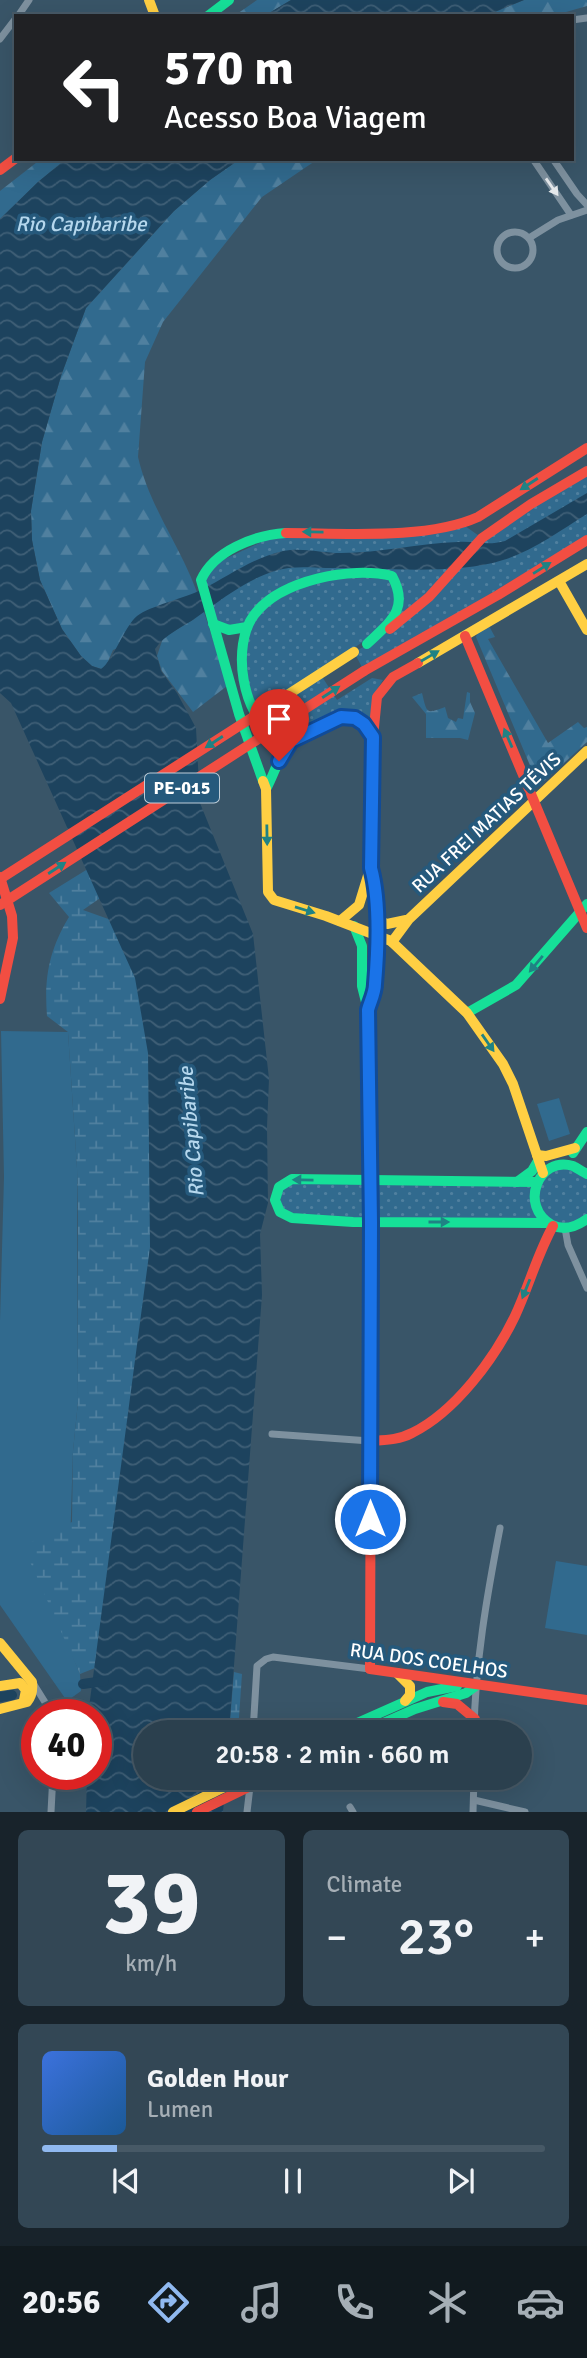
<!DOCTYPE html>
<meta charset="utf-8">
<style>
:root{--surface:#2b404e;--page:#334755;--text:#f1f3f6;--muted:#a6afb6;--line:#475966;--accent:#90b9f0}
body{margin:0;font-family:Signika,sans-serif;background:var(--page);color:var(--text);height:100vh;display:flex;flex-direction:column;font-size:26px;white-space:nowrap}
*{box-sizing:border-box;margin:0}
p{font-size:23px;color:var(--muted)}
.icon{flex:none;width:38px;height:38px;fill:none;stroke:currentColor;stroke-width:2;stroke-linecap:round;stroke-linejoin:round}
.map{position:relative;height:1812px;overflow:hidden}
.drawer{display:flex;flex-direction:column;gap:18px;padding:18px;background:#18232b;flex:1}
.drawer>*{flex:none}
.banner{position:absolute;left:14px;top:14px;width:560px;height:147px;border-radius:0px;box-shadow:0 7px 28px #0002,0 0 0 2px var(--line);background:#202124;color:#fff;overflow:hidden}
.speed{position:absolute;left:21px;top:1699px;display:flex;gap:14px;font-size:35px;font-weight:700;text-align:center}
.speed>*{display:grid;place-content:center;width:91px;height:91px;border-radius:50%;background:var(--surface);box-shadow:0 7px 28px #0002,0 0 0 2px var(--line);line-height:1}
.speed .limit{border:10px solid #d22;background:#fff;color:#111}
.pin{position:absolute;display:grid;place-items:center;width:60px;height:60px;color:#fff;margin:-72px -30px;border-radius:50% 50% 50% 0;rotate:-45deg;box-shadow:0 0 7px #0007}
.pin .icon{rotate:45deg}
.me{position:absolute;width:77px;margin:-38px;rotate:0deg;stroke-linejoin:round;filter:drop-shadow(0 0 5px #0008)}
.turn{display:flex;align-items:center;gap:24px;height:147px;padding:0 35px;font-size:32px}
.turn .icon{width:91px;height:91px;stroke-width:2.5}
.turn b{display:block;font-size:49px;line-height:60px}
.big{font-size:52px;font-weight:600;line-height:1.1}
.drawer .card{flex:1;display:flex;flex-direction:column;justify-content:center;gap:10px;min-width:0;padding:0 24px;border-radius:10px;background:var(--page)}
.drawer .dial{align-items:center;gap:0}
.dial b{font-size:91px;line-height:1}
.song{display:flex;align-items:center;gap:21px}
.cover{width:84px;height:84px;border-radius:10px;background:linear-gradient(135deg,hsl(220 70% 55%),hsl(210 70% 35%))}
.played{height:7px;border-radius:4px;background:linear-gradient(90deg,var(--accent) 15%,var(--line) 15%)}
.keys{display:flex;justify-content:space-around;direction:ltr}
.heat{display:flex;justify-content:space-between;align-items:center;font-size:38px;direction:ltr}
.drawer .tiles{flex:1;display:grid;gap:18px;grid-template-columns:1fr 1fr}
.card:last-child{grid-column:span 2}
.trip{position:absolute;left:133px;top:1720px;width:399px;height:70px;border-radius:35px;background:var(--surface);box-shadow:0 7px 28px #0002,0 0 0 2px var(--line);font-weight:600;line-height:70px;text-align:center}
.menu{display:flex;height:112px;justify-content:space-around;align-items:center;background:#111a1f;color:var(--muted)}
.menu .icon{width:49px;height:49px}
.menu .active{color:var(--accent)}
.menu b{font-size:32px;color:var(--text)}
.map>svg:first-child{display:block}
.green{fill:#316a8e}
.forest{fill:url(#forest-firs)}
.wetland{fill:url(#wetland-marsh)}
.park{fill:url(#park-dots)}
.water{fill:url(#water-waves)}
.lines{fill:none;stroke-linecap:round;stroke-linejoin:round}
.canal{stroke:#1d435e;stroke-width:10}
.street{stroke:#7e919f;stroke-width:7}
.fast{stroke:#16e098;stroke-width:10}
.slow{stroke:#ffcf43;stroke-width:10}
.jam{stroke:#f24e42;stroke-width:10}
.slow-bridge{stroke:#ffcf43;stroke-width:10}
.jam-bridge{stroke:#f24e42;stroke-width:10}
.oneway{fill:#e5e9ec}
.oneway2{fill:#208284}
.route-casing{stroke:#114b97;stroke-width:18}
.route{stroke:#1a73e8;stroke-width:12}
.labels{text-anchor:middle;stroke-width:7;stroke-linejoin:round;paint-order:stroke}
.shield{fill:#25597c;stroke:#becdd8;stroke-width:2}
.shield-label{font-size:18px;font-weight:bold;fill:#fff}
.street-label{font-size:19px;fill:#fff;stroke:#25597c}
.water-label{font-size:21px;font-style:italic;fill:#b5d7ed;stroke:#25597c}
</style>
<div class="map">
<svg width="587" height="1812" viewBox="0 0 587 1812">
<defs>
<pattern id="forest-firs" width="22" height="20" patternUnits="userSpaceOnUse" patternTransform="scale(1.75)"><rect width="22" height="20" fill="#316a8e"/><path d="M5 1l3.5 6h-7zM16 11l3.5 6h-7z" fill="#50809f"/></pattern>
<pattern id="wetland-marsh" width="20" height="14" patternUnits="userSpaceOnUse" patternTransform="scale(1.75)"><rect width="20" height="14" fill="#316a8e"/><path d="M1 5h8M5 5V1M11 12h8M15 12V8" fill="none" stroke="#50809f"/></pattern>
<pattern id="park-dots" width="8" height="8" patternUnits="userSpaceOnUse" patternTransform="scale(1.75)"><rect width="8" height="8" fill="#316a8e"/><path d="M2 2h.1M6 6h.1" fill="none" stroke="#50809f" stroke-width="1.8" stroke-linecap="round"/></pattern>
<pattern id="water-waves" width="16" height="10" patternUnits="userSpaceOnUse" patternTransform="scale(1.75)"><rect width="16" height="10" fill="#1d435e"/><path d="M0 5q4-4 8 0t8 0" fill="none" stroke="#3f5f76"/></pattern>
</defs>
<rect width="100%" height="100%" fill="#395568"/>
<!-- green -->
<g class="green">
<polygon points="1,1031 68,1032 77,1168 78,1402 73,1451 67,1642 80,1674 81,1691 67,1701 0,1605 0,1321 4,1177"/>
<polygon points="559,1098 570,1134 549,1141 537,1104"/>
<polygon points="556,1561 587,1566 587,1635 545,1628"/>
</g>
<!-- forest -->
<g class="forest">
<polygon points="257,0 291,0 264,16 234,16"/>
<polygon points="524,0 587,0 587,6 552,16 485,16"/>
<polygon points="41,159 66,159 38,182 0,219 0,191"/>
<path d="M240,159H318L262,197L163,322L145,362L138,457C147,496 167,527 184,562C203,601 214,645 227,686L193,712L162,671L157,656L163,638L196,618L113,650L106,666L102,669L92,666L81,656L62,629L40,580L32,540L31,511L42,442L61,376L86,308L174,211L210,180Z"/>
<polygon points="489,626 495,637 488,639 548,743 578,722 584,728 587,727 587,742 542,783 537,782 476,637 478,632"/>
<path d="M467,692L470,693V702L475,713L468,740L460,738H426V714L412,697L422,693C427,714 426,714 445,707L448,718L456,722L458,718L463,719Z"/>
</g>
<!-- wetland -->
<g class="wetland">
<path d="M91,867L106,894L83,910L114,921L147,993L158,1193L100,1666L80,1674L23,1546L72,1522L73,1451L78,1402V1218L77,1168L68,1032L47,1016C44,978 49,950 69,917L49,893Z"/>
<polygon points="234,1672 242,1674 238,1732 229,1732"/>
</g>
<!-- park -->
<g class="park">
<polygon points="587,471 587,535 364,671 354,652 367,645 364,641 319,672 337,700 372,678 383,680 373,696 372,717 362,722 354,717 282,739 250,703 244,629 214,623 201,570 281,533 465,526 482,538"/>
<polygon points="562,1166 587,1176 587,1218 565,1227 541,1215 538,1182"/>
<polygon points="366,1181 368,1220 293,1218 283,1212 279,1193 286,1184"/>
<polygon points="371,1182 534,1183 542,1221 372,1220"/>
</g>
<!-- water -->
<g class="water">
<polygon points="291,0 524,0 485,16 264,16"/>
<path d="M66,159H240L210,180L174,211L86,308L61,376L42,442L31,511L32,540L40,580L62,629L81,656L92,666L101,669C113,661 124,627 137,616C150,606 185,598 201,590C229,576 252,558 283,551C302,547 322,553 341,553C380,553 419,543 458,542C476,541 487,546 505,541L587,493V514C561,530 533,551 503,560C457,575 383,568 333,568C315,568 292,565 275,571C246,580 221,600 197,617C183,627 165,634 155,649L161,671L177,693L196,728L200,803L253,934L269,1079L267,1127L268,1203L260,1234L262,1295L229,1732H145V1778H226L223,1812H86L87,1775L96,1774V1715H88L150,1247L148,1053L135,978L11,703L0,693V219L38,182Z"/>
</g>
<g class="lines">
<!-- canal -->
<g class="canal">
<polyline points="83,1684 104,1681"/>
<polyline points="0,1697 12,1695"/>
</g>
<!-- street -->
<g class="street">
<polyline points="18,16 29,0"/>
<polyline points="572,20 587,18"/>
<polyline points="0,39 16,18"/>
<polyline points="533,159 571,215"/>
<polyline points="553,159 577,194 587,205"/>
<circle cx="515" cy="250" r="18"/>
<polyline points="529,238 558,220 587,210"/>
<polyline points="565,1228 568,1245 587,1288"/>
<polyline points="272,1434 370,1441"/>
<polyline points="33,1683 53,1715"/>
<polyline points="253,1732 257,1666 266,1659 273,1657 370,1669"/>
<path d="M474,1732C475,1664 487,1595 500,1528"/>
<polyline points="474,1800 525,1812"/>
<polyline points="350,1807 353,1812"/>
<polyline points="51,1812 53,1774"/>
<polyline points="247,1812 251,1778"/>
<polyline points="473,1812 474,1778"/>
</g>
<!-- fast -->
<g class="fast">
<polyline points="208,16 229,0"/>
<polyline points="213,624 229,630 247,627"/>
<path d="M291,741C286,739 280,738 276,736C242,716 231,646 254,615C280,580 351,566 392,576C410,609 390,622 367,644"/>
<path d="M263,781L239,714L201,580C214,551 254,535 286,533"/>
<path d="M266,789C274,775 278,757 289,745C295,737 303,734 312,730C340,716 351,709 373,737"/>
<polyline points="354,926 362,946 362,986 368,1010 371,1375"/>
<polyline points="467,1013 516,985 587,904"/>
<polyline points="573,1153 587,1132"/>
<path d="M587,1174C583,1172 577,1168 573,1166C539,1155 518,1206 552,1225C564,1231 576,1227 587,1219"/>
<polyline points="517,1182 532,1171 539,1159"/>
<polyline points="537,1182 292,1179 279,1187 275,1200 280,1212 292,1218 353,1222 547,1223"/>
<polyline points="337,1732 427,1692 457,1686"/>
<polyline points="363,1732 415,1709 466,1693 477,1685"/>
</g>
<!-- slow -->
<g class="slow">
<polyline points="149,0 155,16"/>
<polyline points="559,581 587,630"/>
<polyline points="418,663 587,564"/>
<polyline points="263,781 266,789 268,892 274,900 326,916 391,941 467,1013 503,1064 513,1084 543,1173"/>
<polyline points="376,919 387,924 406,920"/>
<polyline points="340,921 359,905 370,869"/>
<polyline points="392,942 409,919 587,751"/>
<polyline points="537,1155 546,1156 575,1148"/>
<path d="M0,1643L32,1682C33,1690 32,1696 27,1702L0,1709"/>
<polyline points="397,1673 410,1686 410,1695 405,1701"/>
<polyline points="0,1686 20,1683 26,1690 24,1700"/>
<polyline points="173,1812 243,1778"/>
</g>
<!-- jam -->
<g class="jam">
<polyline points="0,170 16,158"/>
<path d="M286,533C342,533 427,540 478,517L587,448"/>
<polyline points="390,629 429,597 482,538 531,504 587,471"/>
<polyline points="465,636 587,928"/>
<polyline points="364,671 498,595 587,540"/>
<polyline points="0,877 12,916 13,938 0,999"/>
<polyline points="368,1009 375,987 374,880 371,868 373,737 377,697 393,677 418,663"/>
<polyline points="371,1375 370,1669 587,1700"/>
<path d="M370,1441C384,1440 399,1440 412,1433C455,1412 495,1358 515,1316C529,1286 537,1255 553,1226"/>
<polyline points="443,1702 457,1704 475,1719"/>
</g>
<!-- slow-bridge -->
<polyline class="slow-bridge" points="253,717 354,652"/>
<!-- jam-bridge -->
<g class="jam-bridge">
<polyline points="0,879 253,717"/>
<polyline points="0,905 364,671"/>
<polyline points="197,1812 267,1778"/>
</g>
</g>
<!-- one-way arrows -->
<defs><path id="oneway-solid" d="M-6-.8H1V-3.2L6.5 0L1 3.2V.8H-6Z" transform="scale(1.75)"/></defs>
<use class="oneway" href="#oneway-solid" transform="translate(552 187) rotate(55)"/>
<g class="oneway2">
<use href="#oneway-solid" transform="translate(529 484) rotate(147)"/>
<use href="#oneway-solid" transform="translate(313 532) rotate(-179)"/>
<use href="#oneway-solid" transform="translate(542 568) rotate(-32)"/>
<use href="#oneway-solid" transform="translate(430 656) rotate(-30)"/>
<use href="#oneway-solid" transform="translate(331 692) rotate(-33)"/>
<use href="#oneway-solid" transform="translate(508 738) rotate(-113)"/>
<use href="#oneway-solid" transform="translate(214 742) rotate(147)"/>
<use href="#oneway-solid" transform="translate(267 835) rotate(89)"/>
<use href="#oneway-solid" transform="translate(57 868) rotate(-33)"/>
<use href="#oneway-solid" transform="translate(305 910) rotate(17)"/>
<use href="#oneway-solid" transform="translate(536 964) rotate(130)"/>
<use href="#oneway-solid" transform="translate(488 1043) rotate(55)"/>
<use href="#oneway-solid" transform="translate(303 1180) rotate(-179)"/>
<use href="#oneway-solid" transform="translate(439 1222)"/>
<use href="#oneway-solid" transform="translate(526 1289) rotate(112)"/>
</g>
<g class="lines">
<!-- route casing -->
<g class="route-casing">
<path id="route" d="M279,761L291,741L341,717L355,718L364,724L373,737L371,868C380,901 378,949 375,984C375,993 370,1002 368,1010L371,1222L370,1519"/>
</g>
<!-- route -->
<use href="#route" class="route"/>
</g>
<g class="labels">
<!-- shield labels -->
<rect class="shield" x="145" y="773.5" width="74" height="29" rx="5"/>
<g class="shield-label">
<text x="182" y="794">PE-015</text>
</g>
<!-- street labels -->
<g class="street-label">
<text transform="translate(486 822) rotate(-43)" y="7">RUA FREI MATIAS TÉVIS</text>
<text transform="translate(429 1660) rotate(8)" y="7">RUA DOS COELHOS</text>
</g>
<!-- water labels -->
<g class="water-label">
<text x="81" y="231">Rio Capibaribe</text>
<text transform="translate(191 1132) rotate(-95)" y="7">Rio Capibaribe</text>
</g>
</g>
</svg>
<div class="speed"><div class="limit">40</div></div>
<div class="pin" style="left:279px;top:761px;background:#d93025"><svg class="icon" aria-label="arrive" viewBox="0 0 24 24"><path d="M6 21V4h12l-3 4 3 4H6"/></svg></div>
<svg class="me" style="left:370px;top:1519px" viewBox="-20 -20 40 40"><circle r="17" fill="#1a73e8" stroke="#fff" stroke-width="3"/><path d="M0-11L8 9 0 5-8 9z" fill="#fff"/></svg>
<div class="trip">20:58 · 2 min · 660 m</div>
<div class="banner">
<div class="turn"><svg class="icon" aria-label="left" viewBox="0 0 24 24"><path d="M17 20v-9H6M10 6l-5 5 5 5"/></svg><div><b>570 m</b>Acesso Boa Viagem</div></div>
</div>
</div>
<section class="drawer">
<div class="tiles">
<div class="card dial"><b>39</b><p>km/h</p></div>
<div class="card"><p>Climate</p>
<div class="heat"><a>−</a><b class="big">23°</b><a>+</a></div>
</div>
<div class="card">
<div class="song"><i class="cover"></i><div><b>Golden Hour</b><p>Lumen</p></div></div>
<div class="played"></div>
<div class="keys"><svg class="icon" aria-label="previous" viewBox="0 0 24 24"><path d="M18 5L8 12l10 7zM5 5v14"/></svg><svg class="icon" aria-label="pause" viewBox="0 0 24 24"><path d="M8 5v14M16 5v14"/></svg><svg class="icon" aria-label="next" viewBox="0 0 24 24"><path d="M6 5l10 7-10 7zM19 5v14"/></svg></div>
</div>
</div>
</section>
<nav class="menu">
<b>20:56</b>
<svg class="icon active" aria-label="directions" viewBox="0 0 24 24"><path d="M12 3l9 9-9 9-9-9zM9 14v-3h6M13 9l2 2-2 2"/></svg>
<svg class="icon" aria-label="music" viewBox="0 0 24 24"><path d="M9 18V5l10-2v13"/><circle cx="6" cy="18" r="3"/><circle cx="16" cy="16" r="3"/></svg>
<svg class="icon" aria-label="phone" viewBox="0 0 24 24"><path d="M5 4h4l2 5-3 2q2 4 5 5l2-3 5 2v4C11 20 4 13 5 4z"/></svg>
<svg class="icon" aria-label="climate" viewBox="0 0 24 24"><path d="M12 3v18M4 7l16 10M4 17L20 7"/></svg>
<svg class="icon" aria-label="car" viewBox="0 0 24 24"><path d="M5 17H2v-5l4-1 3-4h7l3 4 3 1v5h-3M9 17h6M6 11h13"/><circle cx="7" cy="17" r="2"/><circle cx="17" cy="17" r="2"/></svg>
</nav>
